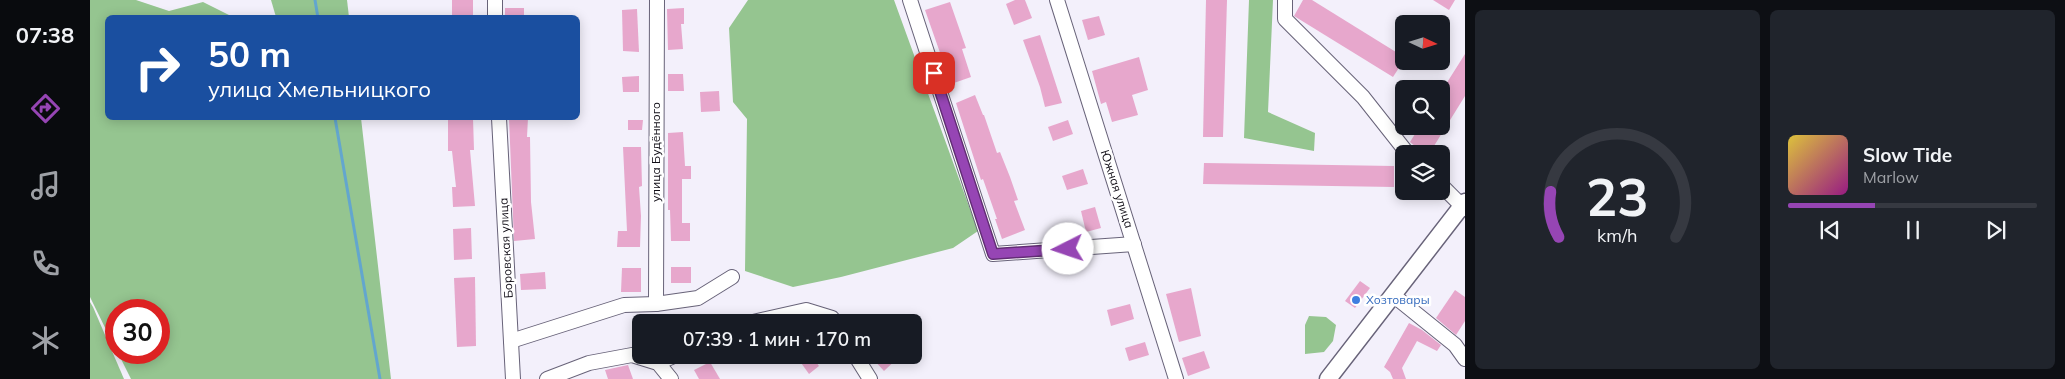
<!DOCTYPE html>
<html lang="ru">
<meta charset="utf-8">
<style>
:root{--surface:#171b24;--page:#20242c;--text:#f1f3f6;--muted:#9ea1a6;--line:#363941;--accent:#9645b4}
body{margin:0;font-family:Mulish,sans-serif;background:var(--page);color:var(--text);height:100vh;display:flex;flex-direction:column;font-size:19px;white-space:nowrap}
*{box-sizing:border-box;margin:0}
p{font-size:16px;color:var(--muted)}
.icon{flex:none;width:28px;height:28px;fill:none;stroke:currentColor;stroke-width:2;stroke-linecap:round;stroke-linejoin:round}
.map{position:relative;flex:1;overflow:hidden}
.sheet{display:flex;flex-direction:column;gap:10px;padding:10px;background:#0d0f14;width:600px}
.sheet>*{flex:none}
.banner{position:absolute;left:15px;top:15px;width:475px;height:105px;border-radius:8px;box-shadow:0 2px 12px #0003;background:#1a4fa0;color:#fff;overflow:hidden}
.needle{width:32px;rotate:94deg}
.buttons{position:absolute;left:1305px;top:15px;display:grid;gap:10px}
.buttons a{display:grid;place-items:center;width:55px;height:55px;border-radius:8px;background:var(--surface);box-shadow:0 2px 12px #0003;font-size:25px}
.speed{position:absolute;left:15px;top:299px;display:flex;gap:10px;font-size:25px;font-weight:700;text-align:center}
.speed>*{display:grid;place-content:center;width:65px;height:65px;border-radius:50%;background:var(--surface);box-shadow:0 2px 12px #0003;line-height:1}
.speed .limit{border:8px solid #d22;background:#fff;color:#111}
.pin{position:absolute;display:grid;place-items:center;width:42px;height:42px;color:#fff;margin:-21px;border-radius:10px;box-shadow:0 2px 8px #0006}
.me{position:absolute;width:55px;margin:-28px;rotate:266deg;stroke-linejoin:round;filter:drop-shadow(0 0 4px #0008)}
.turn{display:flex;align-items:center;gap:18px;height:105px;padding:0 20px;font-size:22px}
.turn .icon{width:65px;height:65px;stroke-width:2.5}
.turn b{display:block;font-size:35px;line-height:42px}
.sheet .tile{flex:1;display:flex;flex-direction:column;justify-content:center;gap:8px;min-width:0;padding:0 18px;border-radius:8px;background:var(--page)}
.sheet .dial{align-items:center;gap:0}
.dial svg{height:130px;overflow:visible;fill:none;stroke:var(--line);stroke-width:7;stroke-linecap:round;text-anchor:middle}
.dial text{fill:var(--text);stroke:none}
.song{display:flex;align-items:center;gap:15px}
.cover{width:60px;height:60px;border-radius:8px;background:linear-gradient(135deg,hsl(50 70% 55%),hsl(310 70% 35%))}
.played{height:5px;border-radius:2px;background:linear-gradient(90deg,var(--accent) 35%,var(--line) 35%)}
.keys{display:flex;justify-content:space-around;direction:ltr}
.sheet .tiles{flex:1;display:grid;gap:10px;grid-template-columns:repeat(2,1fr)}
.trip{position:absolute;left:542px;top:314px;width:290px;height:50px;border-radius:8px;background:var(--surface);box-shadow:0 2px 12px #0003;font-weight:600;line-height:50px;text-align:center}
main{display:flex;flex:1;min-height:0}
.menu{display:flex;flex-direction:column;width:90px;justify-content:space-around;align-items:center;background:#090b0e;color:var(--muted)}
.menu .icon{width:35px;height:35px}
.menu .current{color:var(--accent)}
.menu b{font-size:22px;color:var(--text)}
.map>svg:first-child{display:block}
.forest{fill:#95c590}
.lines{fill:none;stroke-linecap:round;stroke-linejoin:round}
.stream{stroke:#63a6ce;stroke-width:3}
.building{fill:#e7a7cc}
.minor-casing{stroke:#686379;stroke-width:16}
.major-casing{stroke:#686379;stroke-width:19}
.minor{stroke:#fff;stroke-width:14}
.major{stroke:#fff;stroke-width:16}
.route-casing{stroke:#622d75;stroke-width:12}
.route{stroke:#9645b4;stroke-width:9}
.shop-dot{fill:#3f7fe0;stroke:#fff;stroke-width:2}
.labels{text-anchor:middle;stroke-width:5;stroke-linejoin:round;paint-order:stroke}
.street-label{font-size:12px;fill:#100d16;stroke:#fff}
.shop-label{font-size:12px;fill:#366cbe;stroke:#fff;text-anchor:start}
</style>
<main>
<nav class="menu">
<b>07:38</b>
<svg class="icon current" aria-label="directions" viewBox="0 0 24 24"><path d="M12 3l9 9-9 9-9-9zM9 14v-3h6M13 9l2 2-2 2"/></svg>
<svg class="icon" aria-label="music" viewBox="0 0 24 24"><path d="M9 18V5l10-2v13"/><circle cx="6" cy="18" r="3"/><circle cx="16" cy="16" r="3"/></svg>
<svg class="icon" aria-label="phone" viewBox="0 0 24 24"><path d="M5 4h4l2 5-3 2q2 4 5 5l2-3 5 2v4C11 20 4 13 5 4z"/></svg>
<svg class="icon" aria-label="climate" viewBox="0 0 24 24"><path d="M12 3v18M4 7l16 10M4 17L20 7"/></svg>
</nav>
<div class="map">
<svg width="1375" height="379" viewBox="0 0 1375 379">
<rect width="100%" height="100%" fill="#f3f0fb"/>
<!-- forest -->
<g class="forest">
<polygon points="0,0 46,0 79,11 113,2 143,17 18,18 18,118 271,118 301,379 41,379 28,353 69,352 69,310 26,310 26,350 0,297"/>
<polygon points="181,0 257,0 259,17 186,17"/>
<polygon points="658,0 804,0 888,231 863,248 751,277 703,287 655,271 657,119 643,102 639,28"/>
<polygon points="1159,0 1183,0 1178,112 1225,133 1224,151 1154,138"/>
<polygon points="0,302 3,307 34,379 0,379"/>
<polygon points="1219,316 1236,317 1246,325 1243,341 1234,352 1215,354 1215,325"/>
</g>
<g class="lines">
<!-- stream -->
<g class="stream">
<polyline points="225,0 228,18"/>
<polyline points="245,118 290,379"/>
</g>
</g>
<!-- building -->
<g class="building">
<rect x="362" y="0" width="21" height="18"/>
<polygon points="925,0 935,0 942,18 924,25 916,4"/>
<polygon points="1116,0 1137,0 1133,137 1113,137"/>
<polygon points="1213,0 1222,0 1314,57 1314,60 1303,77 1204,16"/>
<polygon points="1343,0 1365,0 1359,10"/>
<polygon points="860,2 876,48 872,49 881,77 861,84 835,10"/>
<rect x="415" y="8" width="19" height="10"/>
<polygon points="594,8 594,24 591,24 593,49 578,50 577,9"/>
<polygon points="547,9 549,52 533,51 532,10"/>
<polygon points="1009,16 1015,35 998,40 992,20"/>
<polygon points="950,35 972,103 955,107 950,87 933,40"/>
<polygon points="1375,54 1375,96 1339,154 1335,154 1320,142 1330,126 1351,126 1351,92"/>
<polygon points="1049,57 1058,90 1042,95 1048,115 1022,122 1016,102 1011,104 1002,71"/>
<polygon points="578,74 593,74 594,91 578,91"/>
<polygon points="549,76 549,92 533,92 532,77"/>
<polygon points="629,91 630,111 611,112 610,92"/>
<polygon points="885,95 893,115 894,115 907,153 910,152 920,177 928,200 924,201 935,230 912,239 905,219 907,219 893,179 891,180 866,103"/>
<polygon points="358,118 383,118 384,150 380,150 385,206 363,207 362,187 366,187 362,151 358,151"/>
<polygon points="419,118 438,118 437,137 440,137 441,202 445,239 424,241"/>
<polygon points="538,120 553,120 552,130 538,130"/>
<polygon points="978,120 983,134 963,141 958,127"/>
<polygon points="593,132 595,166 601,166 601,179 592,179 592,223 600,223 600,241 581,241 580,210 578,210 578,133"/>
<polygon points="533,147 551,147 552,186 549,187 551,216 550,247 527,247 528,231 537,231"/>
<polygon points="1114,163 1304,166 1304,187 1113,184"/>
<polygon points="993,169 998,184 977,190 972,176"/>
<polygon points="1005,207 1011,228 996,232 991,211"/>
<polygon points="381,228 382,259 364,260 363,229"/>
<rect x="581" y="267" width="20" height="16"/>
<polygon points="532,268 551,268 551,292 531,292"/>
<polygon points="455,272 456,289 431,290 430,274"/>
<polygon points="385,277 386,346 367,347 364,278"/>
<polygon points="1270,281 1280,288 1265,308 1255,301"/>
<polygon points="1101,288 1111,336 1089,342 1076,294"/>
<polygon points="1365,290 1375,297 1375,321 1366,335 1346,318"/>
<polygon points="1040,304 1044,319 1021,326 1017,310"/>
<polygon points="1319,323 1332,330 1351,345 1347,351 1327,341 1312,368 1316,379 1303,379 1300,372 1294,367"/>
<polygon points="1055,342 1059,355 1039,361 1035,348"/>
<polygon points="1114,351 1120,368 1098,376 1092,358"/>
<polygon points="717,355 721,355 729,366 719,374 709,360"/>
<polygon points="787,355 811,355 794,371 783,359"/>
<polygon points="620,362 630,379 609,379 604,370"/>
<polygon points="538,365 543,379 518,379 515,370"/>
</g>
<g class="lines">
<!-- minor casing -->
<g class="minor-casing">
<g id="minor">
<polyline points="820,0 903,254 1044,244"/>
<polyline points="967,0 1086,379"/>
<polyline points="1195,0 1195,19 1273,97 1318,154"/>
<polyline points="405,18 405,0"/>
<polyline points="409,118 423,379"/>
<polyline points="1351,185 1375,209"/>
<polyline points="1303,295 1365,345 1375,359"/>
<polyline points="566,304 567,0"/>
<polyline points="663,322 716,310 742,318 745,322"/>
<polyline points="421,341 534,305 566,304 608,298 642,277"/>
<polyline points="765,355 780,379"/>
<polyline points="568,363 586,355"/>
<polyline points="457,379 499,363 542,355 568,363 581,379"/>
</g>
</g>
<!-- major casing -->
<g class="major-casing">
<polyline id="major" points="1238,379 1375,202"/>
</g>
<!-- minor -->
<use href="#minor" class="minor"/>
<!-- major -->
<use href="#major" class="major"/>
</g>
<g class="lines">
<!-- route casing -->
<g class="route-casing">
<polyline id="route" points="844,73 903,254 978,249"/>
</g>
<!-- route -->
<use href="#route" class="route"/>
</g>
<!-- markers -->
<circle class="shop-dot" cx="1266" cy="300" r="5"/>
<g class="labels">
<!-- street labels -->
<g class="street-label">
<text transform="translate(566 152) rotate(-90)" y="4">улица Будённого</text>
<text transform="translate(1027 189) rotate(72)" y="4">Южная улица</text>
<text transform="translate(416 248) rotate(-93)" y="4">Боровская улица</text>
</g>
<!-- shop labels -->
<g class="shop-label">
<text x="1276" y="304">Хозтовары</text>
</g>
</g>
</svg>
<div class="buttons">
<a><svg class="needle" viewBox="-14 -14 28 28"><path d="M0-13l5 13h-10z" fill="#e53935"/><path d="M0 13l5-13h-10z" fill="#9ea1a6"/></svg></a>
<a><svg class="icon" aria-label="search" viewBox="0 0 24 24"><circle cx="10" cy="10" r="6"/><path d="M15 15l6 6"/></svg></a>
<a><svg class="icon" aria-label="layers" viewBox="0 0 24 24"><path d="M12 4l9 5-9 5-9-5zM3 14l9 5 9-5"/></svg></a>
</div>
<div class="speed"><div class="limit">30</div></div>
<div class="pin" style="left:844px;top:73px;background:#d93025"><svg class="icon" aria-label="arrive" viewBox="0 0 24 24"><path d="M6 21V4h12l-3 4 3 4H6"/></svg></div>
<svg class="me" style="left:978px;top:249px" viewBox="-20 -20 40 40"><circle r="19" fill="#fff"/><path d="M0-13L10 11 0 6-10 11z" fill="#9645b4"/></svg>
<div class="trip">07:39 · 1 мин · 170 m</div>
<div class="banner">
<div class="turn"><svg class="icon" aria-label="right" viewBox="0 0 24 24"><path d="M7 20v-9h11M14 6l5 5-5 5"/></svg><div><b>50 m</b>улица Хмельницкого</div></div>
</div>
</div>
<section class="sheet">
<div class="tiles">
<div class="tile dial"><svg viewBox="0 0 100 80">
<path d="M14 69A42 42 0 1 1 86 69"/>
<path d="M14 69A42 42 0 0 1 9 41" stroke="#9645b4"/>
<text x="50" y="56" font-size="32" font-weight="700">23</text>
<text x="50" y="72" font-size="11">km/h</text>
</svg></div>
<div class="tile">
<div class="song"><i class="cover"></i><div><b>Slow Tide</b><p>Marlow</p></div></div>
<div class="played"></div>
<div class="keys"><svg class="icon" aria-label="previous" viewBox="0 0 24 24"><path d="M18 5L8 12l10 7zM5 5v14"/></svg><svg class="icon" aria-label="pause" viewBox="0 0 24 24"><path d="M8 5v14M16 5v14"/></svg><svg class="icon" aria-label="next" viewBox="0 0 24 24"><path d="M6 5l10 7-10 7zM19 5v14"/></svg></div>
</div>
</div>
</section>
</main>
